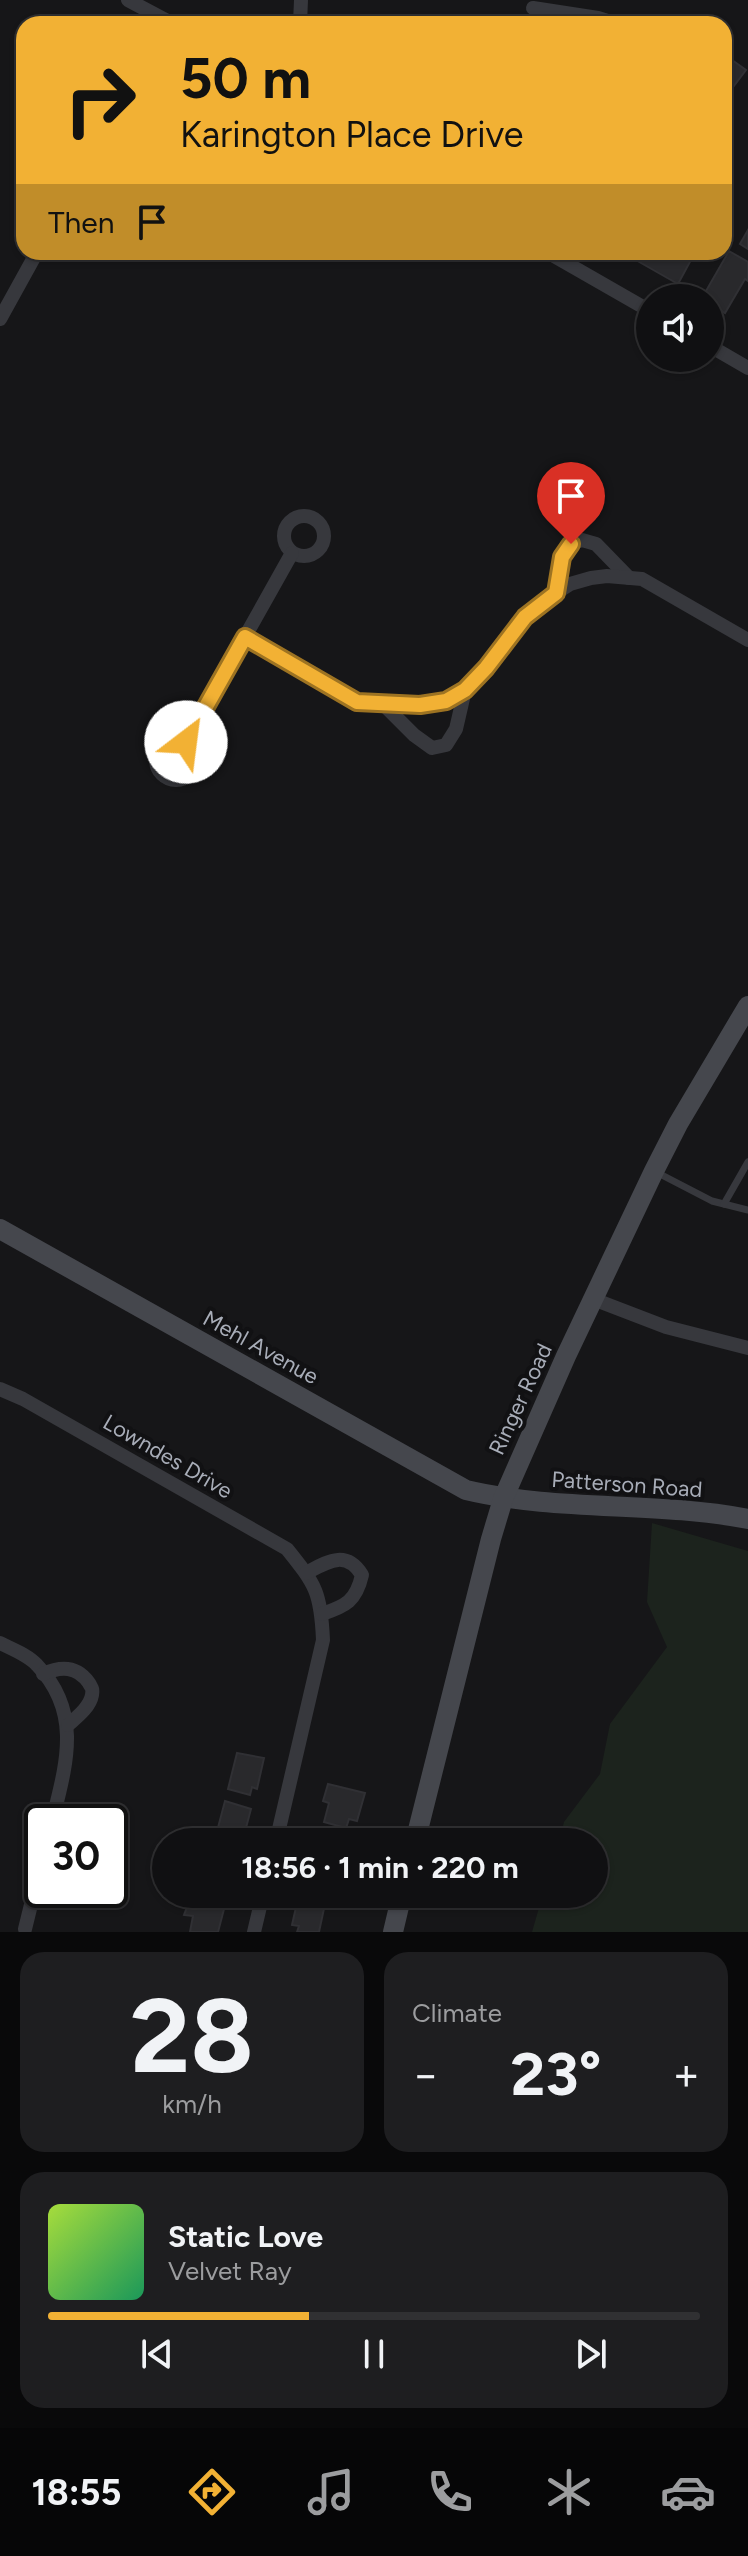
<!DOCTYPE html>
<meta charset="utf-8">
<style>
:root{--surface:#101012;--page:#1e1e20;--text:#f1f3f6;--muted:#9c9d9f;--line:#303032;--accent:#f2b134}
body{margin:0;font-family:Figtree,sans-serif;background:var(--page);color:var(--text);height:100vh;display:flex;flex-direction:column;font-size:30px;white-space:nowrap}
*{box-sizing:border-box;margin:0}
p{font-size:26px;color:var(--muted)}
.icon{flex:none;width:44px;height:44px;fill:none;stroke:currentColor;stroke-width:2;stroke-linecap:round;stroke-linejoin:round}
.map{position:relative;height:1932px;overflow:hidden}
.drawer{display:flex;flex-direction:column;gap:20px;padding:20px;background:#09090a;flex:1}
.drawer>*{flex:none}
.banner{position:absolute;left:16px;top:16px;width:716px;height:244px;border-radius:24px;box-shadow:0 2px 6px #0004,0 0 0 2px var(--line);background:#f2b134;color:#111;overflow:hidden}
.buttons{position:absolute;left:636px;top:284px;display:grid;gap:16px}
.buttons a{display:grid;place-items:center;width:88px;height:88px;border-radius:50%;background:var(--surface);box-shadow:0 2px 6px #0004,0 0 0 2px var(--line);font-size:40px}
.speed{position:absolute;left:24px;top:1804px;display:flex;gap:16px;font-size:40px;font-weight:700;text-align:center}
.speed>*{display:grid;place-content:center;width:104px;height:104px;border-radius:50%;background:var(--surface);box-shadow:0 2px 6px #0004,0 0 0 2px var(--line);line-height:1}
.speed .limit{border:4px solid #111;border-radius:12px;background:#fff;color:#111}
.pin{position:absolute;display:grid;place-items:center;width:68px;height:68px;color:#fff;margin:-82px -34px;border-radius:50% 50% 50% 0;rotate:-45deg;box-shadow:0 0 8px #0007}
.pin .icon{rotate:45deg}
.me{position:absolute;width:88px;margin:-44px;rotate:30deg;stroke-linejoin:round;filter:drop-shadow(0 0 6px #0008)}
.turn{display:flex;align-items:center;gap:28px;height:168px;padding:0 32px;font-size:36px}
.turn .icon{width:104px;height:104px;stroke-width:2.5}
.turn b{display:block;font-size:56px;line-height:68px}
.then{display:flex;align-items:center;height:76px;padding:0 32px;background:#0003;gap:16px;font-size:30px}
.big{font-size:60px;font-weight:700;line-height:1.1}
.drawer .tile{flex:1;display:flex;flex-direction:column;justify-content:center;gap:12px;min-width:0;padding:0 28px;border-radius:24px;background:var(--page)}
.drawer .dial{align-items:center;gap:0}
.dial b{font-size:104px;line-height:1}
.song{display:flex;align-items:center;gap:24px}
.cover{width:96px;height:96px;border-radius:12px;background:linear-gradient(135deg,hsl(80 70% 55%),hsl(150 70% 35%))}
.played{height:8px;border-radius:4px;background:linear-gradient(90deg,var(--accent) 40%,var(--line) 40%)}
.keys{display:flex;justify-content:space-around;direction:ltr}
.heat{display:flex;justify-content:space-between;align-items:center;font-size:44px;direction:ltr}
.drawer .tiles{flex:1;display:grid;gap:20px;grid-template-columns:1fr 1fr}
.tile:last-child{grid-column:span 2}
.trip{position:absolute;left:152px;top:1828px;width:456px;height:80px;border-radius:40px;background:var(--surface);box-shadow:0 2px 6px #0004,0 0 0 2px var(--line);font-weight:700;line-height:80px;text-align:center}
.menu{display:flex;height:128px;justify-content:space-around;align-items:center;background:#060607;color:var(--muted)}
.menu .icon{width:56px;height:56px}
.menu .active{color:var(--accent)}
.menu b{font-size:36px;color:var(--text)}
.map>svg:first-child{display:block}
.green{fill:#1c231d}
.building{fill:#29292c;stroke:#303034;stroke-width:2}
.lines{fill:none;stroke-linecap:round;stroke-linejoin:round}
.lane{stroke:#37383d;stroke-width:7}
.street{stroke:#37383d;stroke-width:14}
.secondary{stroke:#45474d;stroke-width:20}
.route-casing{stroke:#9d7322;stroke-width:20}
.route{stroke:#f2b134;stroke-width:14}
.labels{text-anchor:middle;stroke-width:8;stroke-linejoin:round;paint-order:stroke}
.street-label{font-size:22px;fill:#a8adb8;stroke:#111113}
</style>
<div class="map">
<svg width="748" height="1932" viewBox="0 0 748 1932">
<rect width="100%" height="100%" fill="#161618"/>
<!-- green -->
<polygon class="green" points="652,1523 748,1551 748,1932 532,1932 543,1894 594,1894 594,1842 559,1842 564,1822 600,1774 610,1724 667,1647 647,1602"/>
<!-- building -->
<g class="building">
<polygon points="725,55 746,70 724,99 724,56"/>
<polygon points="748,230 748,249 740,244"/>
<polygon points="729,251 748,262 748,281 745,279 725,313 710,304 710,298 702,298"/>
<polygon points="629,252 683,252 682,255 691,260 678,284 627,255"/>
<polygon points="237,1753 264,1758 257,1789 252,1787 250,1795 228,1789"/>
<polygon points="328,1784 365,1793 357,1821 349,1819 346,1828 324,1822 329,1803 323,1801"/>
<polygon points="225,1801 251,1809 243,1839 239,1838 239,1842 225,1842 215,1839"/>
<polygon points="299,1894 326,1899 319,1932 297,1932 299,1926 292,1925"/>
<polygon points="189,1902 224,1909 218,1932 190,1932 193,1916 184,1915"/>
</g>
<g class="lines">
<!-- lane -->
<g class="lane">
<polyline points="656,1172 712,1201 748,1210"/>
<polyline points="724,1204 748,1162"/>
</g>
<!-- street -->
<g class="street">
<polyline points="128,0 173,24"/>
<polyline points="533,8 598,18 617,24"/>
<polyline points="300,24 301,0"/>
<polyline points="644,24 657,24"/>
<polyline points="547,252 650,311"/>
<polyline points="0,319 37,252"/>
<polyline points="710,346 748,368"/>
<circle cx="304" cy="536" r="20"/>
<polyline points="556,593 562,557 571,544 582,540 596,544 629,578"/>
<polyline points="245,637 357,702 420,705 446,701 465,690 525,617 548,598 570,584 591,578 607,576 642,579 748,640"/>
<polyline points="383,704 414,735 432,748 446,745 456,729 465,690"/>
<circle cx="176" cy="760" r="20"/>
<polyline points="186,742 292,553"/>
<polyline points="593,1299 666,1327 748,1348"/>
<path d="M0,1389L23,1399L287,1549C316,1585 321,1593 323,1640L276,1842"/>
<path d="M306,1573C327,1562 346,1549 362,1575C356,1601 346,1606 322,1614"/>
<path d="M0,1643C12,1649 28,1655 37,1665C83,1713 66,1765 52,1822"/>
<path d="M43,1674C61,1666 77,1666 89,1683C92,1689 93,1688 92,1695C90,1707 77,1717 68,1725"/>
<polyline points="25,1929 42,1860"/>
<polyline points="254,1932 263,1894"/>
</g>
<!-- secondary -->
<g class="secondary">
<path d="M0,1229L466,1490C558,1512 655,1501 748,1519"/>
<polyline points="415,1842 491,1539 503,1499 566,1356 654,1171 678,1124 748,1006"/>
<polyline points="393,1932 402,1894"/>
</g>
</g>
<g class="lines">
<!-- route casing -->
<g class="route-casing">
<polyline id="route" points="186,742 245,637 357,702 420,705 446,701 465,690 486,668 525,617 556,593 562,557 571,544"/>
</g>
<!-- route -->
<use href="#route" class="route"/>
</g>
<g class="labels">
<!-- street labels -->
<g class="street-label">
<text transform="translate(261 1347) rotate(29)" y="8">Mehl Avenue</text>
<text transform="translate(520 1399) rotate(-65)" y="8">Ringer Road</text>
<text transform="translate(168 1456) rotate(30)" y="8">Lowndes Drive</text>
<text transform="translate(627 1484) rotate(4)" y="8">Patterson Road</text>
</g>
</g>
</svg>
<div class="buttons">
<a><svg class="icon" aria-label="sound" viewBox="0 0 24 24"><path d="M4 9h4l5-4v14l-5-4H4zM17 9q2 3 0 6"/></svg></a>
</div>
<div class="speed"><div class="limit">30</div></div>
<div class="pin" style="left:571px;top:544px;background:#d93025"><svg class="icon" aria-label="arrive" viewBox="0 0 24 24"><path d="M6 21V4h12l-3 4 3 4H6"/></svg></div>
<svg class="me" style="left:186px;top:742px" viewBox="-20 -20 40 40"><circle r="19" fill="#fff"/><path d="M0-13L10 11 0 6-10 11z" fill="#f2b134"/></svg>
<div class="trip">18:56 · 1 min · 220 m</div>
<div class="banner">
<div class="turn"><svg class="icon" aria-label="right" viewBox="0 0 24 24"><path d="M7 20v-9h11M14 6l5 5-5 5"/></svg><div><b>50 m</b>Karington Place Drive</div></div>
<div class="then">Then<svg class="icon" aria-label="arrive" viewBox="0 0 24 24"><path d="M6 21V4h12l-3 4 3 4H6"/></svg></div>
</div>
</div>
<section class="drawer">
<div class="tiles">
<div class="tile dial"><b>28</b><p>km/h</p></div>
<div class="tile"><p>Climate</p>
<div class="heat"><a>−</a><b class="big">23°</b><a>+</a></div>
</div>
<div class="tile">
<div class="song"><i class="cover"></i><div><b>Static Love</b><p>Velvet Ray</p></div></div>
<div class="played"></div>
<div class="keys"><svg class="icon" aria-label="previous" viewBox="0 0 24 24"><path d="M18 5L8 12l10 7zM5 5v14"/></svg><svg class="icon" aria-label="pause" viewBox="0 0 24 24"><path d="M8 5v14M16 5v14"/></svg><svg class="icon" aria-label="next" viewBox="0 0 24 24"><path d="M6 5l10 7-10 7zM19 5v14"/></svg></div>
</div>
</div>
</section>
<nav class="menu">
<b>18:55</b>
<svg class="icon active" aria-label="directions" viewBox="0 0 24 24"><path d="M12 3l9 9-9 9-9-9zM9 14v-3h6M13 9l2 2-2 2"/></svg>
<svg class="icon" aria-label="music" viewBox="0 0 24 24"><path d="M9 18V5l10-2v13"/><circle cx="6" cy="18" r="3"/><circle cx="16" cy="16" r="3"/></svg>
<svg class="icon" aria-label="phone" viewBox="0 0 24 24"><path d="M5 4h4l2 5-3 2q2 4 5 5l2-3 5 2v4C11 20 4 13 5 4z"/></svg>
<svg class="icon" aria-label="climate" viewBox="0 0 24 24"><path d="M12 3v18M4 7l16 10M4 17L20 7"/></svg>
<svg class="icon" aria-label="car" viewBox="0 0 24 24"><path d="M5 17H2v-5l4-1 3-4h7l3 4 3 1v5h-3M9 17h6M6 11h13"/><circle cx="7" cy="17" r="2"/><circle cx="17" cy="17" r="2"/></svg>
</nav>
